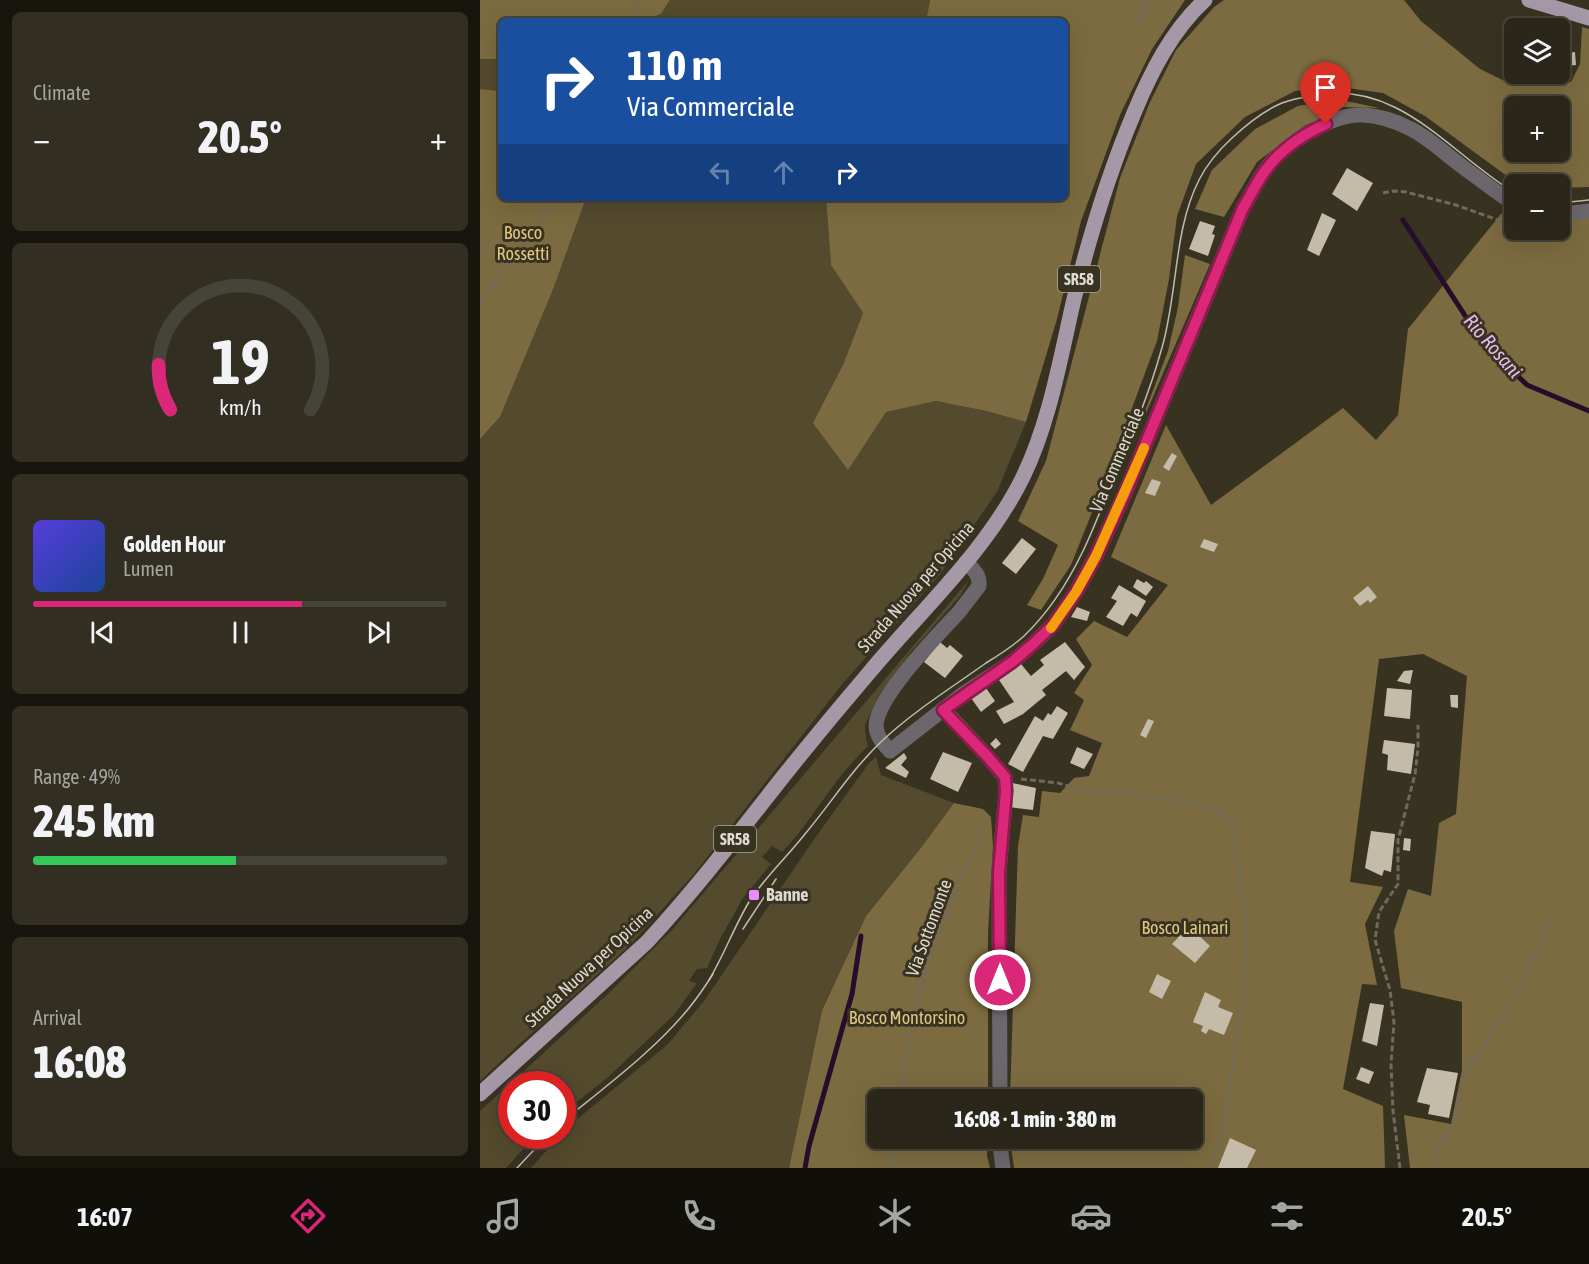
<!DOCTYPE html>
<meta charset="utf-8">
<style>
:root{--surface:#2a2619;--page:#322e22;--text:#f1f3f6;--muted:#a5a5a2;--line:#464338;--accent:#db2777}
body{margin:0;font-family:"Asap Condensed",sans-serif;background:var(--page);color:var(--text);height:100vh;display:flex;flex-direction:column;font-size:22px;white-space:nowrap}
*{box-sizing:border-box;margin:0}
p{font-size:20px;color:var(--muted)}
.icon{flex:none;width:33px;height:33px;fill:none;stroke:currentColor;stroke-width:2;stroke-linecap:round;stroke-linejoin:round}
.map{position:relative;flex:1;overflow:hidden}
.side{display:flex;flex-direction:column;gap:12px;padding:12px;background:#17150e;width:480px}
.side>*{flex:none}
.guide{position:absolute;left:18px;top:18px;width:570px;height:183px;border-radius:9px;box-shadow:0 6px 24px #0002,0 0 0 2px var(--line);background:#1a4fa0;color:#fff;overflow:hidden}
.fabs{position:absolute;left:1024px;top:18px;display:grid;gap:12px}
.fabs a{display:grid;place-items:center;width:66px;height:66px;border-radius:9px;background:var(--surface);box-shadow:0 6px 24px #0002,0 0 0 2px var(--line);font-size:30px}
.speed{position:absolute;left:18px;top:1071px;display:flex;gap:12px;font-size:30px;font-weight:700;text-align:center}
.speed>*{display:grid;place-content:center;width:78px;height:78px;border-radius:50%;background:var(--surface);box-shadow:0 6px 24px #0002,0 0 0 2px var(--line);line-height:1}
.speed .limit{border:9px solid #d22;background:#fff;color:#111}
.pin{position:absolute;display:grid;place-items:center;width:51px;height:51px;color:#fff;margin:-62px -26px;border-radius:50% 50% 50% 0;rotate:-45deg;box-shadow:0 0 6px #0007}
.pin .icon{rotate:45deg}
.me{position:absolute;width:66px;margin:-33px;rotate:0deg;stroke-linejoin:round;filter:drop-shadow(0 0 4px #0008)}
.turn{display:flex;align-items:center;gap:21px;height:126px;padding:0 30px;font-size:27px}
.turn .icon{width:78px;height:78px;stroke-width:2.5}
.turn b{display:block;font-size:42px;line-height:51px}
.lanes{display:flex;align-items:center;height:57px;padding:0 30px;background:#0003;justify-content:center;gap:30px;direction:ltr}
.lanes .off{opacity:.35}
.big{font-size:45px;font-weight:800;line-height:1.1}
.side .card{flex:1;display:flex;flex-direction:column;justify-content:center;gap:9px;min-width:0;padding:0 21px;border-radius:9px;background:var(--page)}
.side .dial{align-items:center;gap:0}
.dial svg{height:156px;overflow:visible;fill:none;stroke:var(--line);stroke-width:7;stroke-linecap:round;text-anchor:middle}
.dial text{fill:var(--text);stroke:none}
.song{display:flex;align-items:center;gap:18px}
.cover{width:72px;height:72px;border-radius:9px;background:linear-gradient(135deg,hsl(250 70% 55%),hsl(220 70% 35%))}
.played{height:6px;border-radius:3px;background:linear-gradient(90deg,var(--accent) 65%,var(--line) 65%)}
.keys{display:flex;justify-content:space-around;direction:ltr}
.heat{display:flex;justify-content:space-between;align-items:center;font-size:33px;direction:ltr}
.charge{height:9px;border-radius:4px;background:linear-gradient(90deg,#34c759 49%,var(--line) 0)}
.trip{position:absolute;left:387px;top:1089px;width:336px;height:60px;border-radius:9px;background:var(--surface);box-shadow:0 6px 24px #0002,0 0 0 2px var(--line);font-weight:800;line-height:60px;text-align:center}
.tab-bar{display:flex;height:96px;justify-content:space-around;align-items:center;background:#110f0a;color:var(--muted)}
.tab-bar .icon{width:42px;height:42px}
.tab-bar .on{color:var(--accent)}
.tab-bar b{font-size:27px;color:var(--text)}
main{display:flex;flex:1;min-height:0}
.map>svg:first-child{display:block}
.green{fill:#544a2d}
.forest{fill:#7c6b40;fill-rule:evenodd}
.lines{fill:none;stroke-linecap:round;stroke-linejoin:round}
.stream{stroke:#270d2b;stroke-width:5}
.building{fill:#c4bca8}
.path{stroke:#6f6a5b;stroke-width:3;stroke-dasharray:6 3;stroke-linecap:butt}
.minor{stroke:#6c666d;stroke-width:15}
.primary{stroke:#a599a7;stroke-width:15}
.tram{stroke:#c1bcb0;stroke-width:1.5}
.route-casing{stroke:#8e194d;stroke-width:15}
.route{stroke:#db2777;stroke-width:10}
.slow{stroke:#f59e0b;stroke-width:10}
.poi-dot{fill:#ec8cfa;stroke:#383221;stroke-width:2}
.labels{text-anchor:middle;stroke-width:6;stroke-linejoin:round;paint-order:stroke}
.shield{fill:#383221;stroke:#aca79a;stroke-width:1.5}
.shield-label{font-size:16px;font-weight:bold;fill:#ddd9ce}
.park-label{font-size:18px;fill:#e2c781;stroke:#383221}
.street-label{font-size:18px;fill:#ddd9ce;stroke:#383221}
.poi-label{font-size:18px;font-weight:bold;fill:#ddd9ce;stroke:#383221;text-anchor:start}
.water-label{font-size:20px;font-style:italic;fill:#e9b7f0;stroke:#383221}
</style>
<main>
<section class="side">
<div class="card"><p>Climate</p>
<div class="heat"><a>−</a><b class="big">20.5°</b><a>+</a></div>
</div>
<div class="card dial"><svg viewBox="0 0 100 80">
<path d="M14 69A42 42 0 1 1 86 69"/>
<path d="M14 69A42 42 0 0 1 8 46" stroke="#db2777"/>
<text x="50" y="56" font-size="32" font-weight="700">19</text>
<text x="50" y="72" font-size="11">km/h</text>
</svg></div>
<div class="card">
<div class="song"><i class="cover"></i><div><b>Golden Hour</b><p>Lumen</p></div></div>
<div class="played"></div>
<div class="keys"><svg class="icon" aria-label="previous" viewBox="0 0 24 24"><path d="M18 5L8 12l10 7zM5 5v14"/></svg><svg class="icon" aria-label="pause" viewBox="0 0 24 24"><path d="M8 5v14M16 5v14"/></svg><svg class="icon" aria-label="next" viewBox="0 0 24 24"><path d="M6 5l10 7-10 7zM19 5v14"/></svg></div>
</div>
<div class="card"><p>Range · 49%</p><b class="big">245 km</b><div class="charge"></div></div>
<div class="card"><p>Arrival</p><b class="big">16:08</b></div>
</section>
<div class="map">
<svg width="1109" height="1168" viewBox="0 0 1109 1168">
<rect width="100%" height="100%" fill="#383221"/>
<!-- green -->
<g class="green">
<polygon points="190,0 450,0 446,21 162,21 181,14"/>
<polygon points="0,59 21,59 21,91 0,89"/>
<polygon points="106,198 346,198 351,265 383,313 363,365 368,469 405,412 456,401 506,411 546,422 517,492 458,577 363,683 214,874 149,946 34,1049 0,1081 0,439 20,417 74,287"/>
<path d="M489,580L480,596L430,653L399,696L385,725L386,739L388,746C375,759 362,773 351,789C335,810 321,833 302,852L292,846L282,857L291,864L263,898L241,937L227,968L217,969L209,981L217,983L194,1015L127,1078L83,1113L82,1084H32V1136H55L26,1168H0V1111L129,993L192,930Z"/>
<polygon points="396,757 401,775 474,803 440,849 386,916 342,1009 309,1168 51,1168 79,1136 82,1136 83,1131 188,1044 224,1001 335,838 389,763"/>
</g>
<!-- forest -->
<g class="forest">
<polygon points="0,0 190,0 181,14 162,21 21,21 21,59 0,59"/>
<polygon points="450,0 705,0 672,49 640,115 601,221 577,319 546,422 506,411 456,401 406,412 368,470 333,423 363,365 383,313 351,265 346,198 585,198 585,21 446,21"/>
<path d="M744,0H924L941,21L1000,69L1035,86L1091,82L1100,64L1102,27L1109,29V187L1080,188V184H1047L1031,179L945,116L903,93L860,87L815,91L765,117L716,164L697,216L689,279L677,341L630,467L591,565L561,610L547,605L563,579L578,545L538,521L566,461L640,178L670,102L696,50L734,7ZM1080,106V152H1035V106Z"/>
<polygon points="0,89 21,91 21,198 106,198 74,287 20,417 0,439"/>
<polygon points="857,99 899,108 864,107 824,126 777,162 744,217 715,209 732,170 775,129 818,106"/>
<polygon points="1029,204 1035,207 1035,230 1080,230 1080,219 1109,218 1109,1168 930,1168 924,1115 971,1124 982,1070 982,1002 921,988 914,931 928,889 951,896 959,823 976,814 987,676 943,654 899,659 870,882 903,887 885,924 897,985 882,984 863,1089 903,1106 905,1168 534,1168 530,1139 712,1138 712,1100 530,1099 538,846 543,815 559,817 562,791 580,793 594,778 609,776 622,743 590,730 604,700 594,693 612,665 596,639 614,621 647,637 688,585 631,557 686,425 731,505 863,408 896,440 918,415 928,329"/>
<polygon points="705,255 730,264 651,448 688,351 698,307"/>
<polygon points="474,803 503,809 511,817 513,846 508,932 508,1099 398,1100 398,1138 508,1139 507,1156 510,1168 309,1168 342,1010 386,916 440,849"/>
</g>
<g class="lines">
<!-- stream -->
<g class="stream">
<polyline points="923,220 997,334 1017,356 1047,385 1109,411"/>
<polyline points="325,1168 329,1146 372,994 381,936"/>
</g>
</g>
<!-- building -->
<g class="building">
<polygon points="1038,20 1055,22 1055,28 1035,28 1035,35 1032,34 1033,25 1037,24"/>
<polygon points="1095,52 1096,65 1086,66 1086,61 1080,62 1080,57 1087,56 1087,53"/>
<rect x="1037" y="74" width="19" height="5"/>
<polygon points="867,168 893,183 877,211 852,194"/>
<polygon points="842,213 856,220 839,256 827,250"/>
<polygon points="720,221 735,226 732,234 735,235 728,256 709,249"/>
<polygon points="692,453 697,456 689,471 683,467"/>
<polygon points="672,479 681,482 675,496 665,493"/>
<polygon points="542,538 556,549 536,574 522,563"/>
<polygon points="724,539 738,544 734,552 720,547"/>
<polygon points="657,579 664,583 666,581 673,587 666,596 653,587"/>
<polygon points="639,585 666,601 657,617 651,613 643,626 626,617 637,601 631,598"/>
<polygon points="888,586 897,597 890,603 888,600 880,606 873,598"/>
<polygon points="597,607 610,612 607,621 591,617"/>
<polygon points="460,642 467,648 470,645 483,656 465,678 444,662"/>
<polygon points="585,642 605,667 594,680 586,671 562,690 566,695 543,714 524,724 516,711 534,702 519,680 541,664 551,676 564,665 560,660"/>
<polygon points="933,670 930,684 917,681 924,671"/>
<polygon points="506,688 515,701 501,712 491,698"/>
<polygon points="907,688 932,690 930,719 904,716"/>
<polygon points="970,695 978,695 978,708 971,707"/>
<polygon points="577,706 588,713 573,739 563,736 543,772 528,764 555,716 563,721 568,713 571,715"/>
<polygon points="668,719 674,721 666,738 660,735"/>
<polygon points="516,738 521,744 515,749 510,744"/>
<polygon points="904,740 935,744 931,774 907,770 908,755 902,753"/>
<polygon points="597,747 613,754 604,769 590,763"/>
<polygon points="463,752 492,763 478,792 450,779"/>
<polygon points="424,753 427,758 421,765 429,772 426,778 405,768"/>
<polygon points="532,783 556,788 553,810 529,807"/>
<polygon points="891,831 915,834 911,872 904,870 902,876 885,868"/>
<polygon points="924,838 931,839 930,851 923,850"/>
<polygon points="709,926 730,946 715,963 692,944"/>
<polygon points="677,974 691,981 682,999 669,992"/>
<polygon points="725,992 741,1000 738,1007 753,1013 744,1035 729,1029 726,1034 721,1031 723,1026 713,1022"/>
<polygon points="890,1003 904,1005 897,1046 882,1041"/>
<polygon points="881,1067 894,1072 889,1084 876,1079"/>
<polygon points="947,1068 978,1073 969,1118 948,1114 950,1105 937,1102"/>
<polygon points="750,1138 776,1150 767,1168 738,1168"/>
</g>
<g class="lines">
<!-- path -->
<g class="path">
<polyline points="664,0 665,4 671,0"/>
<polyline points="152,21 157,0"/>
<polyline points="659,22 665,4"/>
<polyline points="903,193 913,191 926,192 976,205 1035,226"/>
<polyline points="0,302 11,290 76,198"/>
<polyline points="541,779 578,783 604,791 658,794 709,802 733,809 750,820 755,832 757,859 767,920 767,944 763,1001 743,1132 739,1147 728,1168"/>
<path d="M422,1100C426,1055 434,1006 448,964C465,914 487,866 507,818"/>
<polyline points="411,1168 417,1138"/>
<polyline points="920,1168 913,1111 911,1064 914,1022 910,990 895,940 899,912 918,884 918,840 935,774 938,748 938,725"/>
<polyline points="953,1168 959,1144 973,1128 983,1077 1037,994 1052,964 1070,919"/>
</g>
<!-- minor -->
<g class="minor">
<polyline points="1080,213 1092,213 1109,211"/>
<path d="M486,562C494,570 500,575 499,586C492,595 486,603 479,612C459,634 395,698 396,727C397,737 404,744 410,751L483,694L532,662L552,645L573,625L596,592L616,556L646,491L763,208C771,195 777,181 786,169C804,144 852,113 883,115C900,116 916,121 931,129C949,138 963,152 979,164C995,176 1011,188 1027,199L1035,202"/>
<polyline points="463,709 507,756 525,777 526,791 519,872 520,1100"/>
<polyline points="520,1138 521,1153 523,1168"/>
</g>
<!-- primary -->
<g class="primary">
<polyline points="1049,0 1109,18"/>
<path d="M0,1094L167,942C215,890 258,834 302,778C330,743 359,708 388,674C441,610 506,552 543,477C570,421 580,359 594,299C610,234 628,175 654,113C671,72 692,30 725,0"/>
</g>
<!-- tram -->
<g class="tram">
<polyline points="1080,203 1109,200"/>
<polyline points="263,929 296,879"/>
<path d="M229,980C244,955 254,927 269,902C285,877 307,857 325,834C351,803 373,768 403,740C434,711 471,688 506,663C519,655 533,646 544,636C569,612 587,584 602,553C614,529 623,503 634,478C651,437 669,394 681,351C698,296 693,231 719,180C727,164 739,150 752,138C767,124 783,111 802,103C812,99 824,97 835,95C920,80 970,154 1035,193"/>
<path d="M82,1122C125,1087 175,1050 209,1008C218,997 226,985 233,974"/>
<polyline points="37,1168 67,1136"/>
</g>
</g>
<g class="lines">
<!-- route casing -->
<g class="route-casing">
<path id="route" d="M520,980L519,872L526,791L525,777L507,756L463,710L532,662L552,645L573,625L596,592L616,556L646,491L763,208C771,195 778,179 788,167C803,148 824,134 846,124"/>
</g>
<!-- route -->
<use href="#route" class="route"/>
<!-- slow -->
<polyline class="slow" points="571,628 596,592 616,556 664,448"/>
</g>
<!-- markers -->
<rect class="poi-dot" x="268" y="889" width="12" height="12" rx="3"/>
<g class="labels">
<!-- shield labels -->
<g class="shield">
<rect x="578" y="266" width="42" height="26" rx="4.5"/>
<rect x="234" y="826" width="42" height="26" rx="4.5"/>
</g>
<g class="shield-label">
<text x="599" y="285">SR58</text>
<text x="255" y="845">SR58</text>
</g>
<!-- park labels -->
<g class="park-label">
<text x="43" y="239">Bosco<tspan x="43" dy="21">Rossetti</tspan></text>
<text x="705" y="934">Bosco Lainari</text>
<text x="427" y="1024">Bosco Montorsino</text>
</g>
<!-- street labels -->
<g class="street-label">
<text transform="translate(637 460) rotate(-67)" y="6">Via Commerciale</text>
<text transform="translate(436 587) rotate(-49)" y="6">Strada Nuova per Opicina</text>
<text transform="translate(449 928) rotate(-70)" y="6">Via Sottomonte</text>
<text transform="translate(109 967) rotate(-43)" y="6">Strada Nuova per Opicina</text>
</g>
<!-- poi labels -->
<g class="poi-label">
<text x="286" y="901">Banne</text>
</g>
<!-- water labels -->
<g class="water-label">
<text transform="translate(1013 346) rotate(49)" y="7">Rio Rosani</text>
</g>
</g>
</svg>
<div class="fabs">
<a><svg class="icon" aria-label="layers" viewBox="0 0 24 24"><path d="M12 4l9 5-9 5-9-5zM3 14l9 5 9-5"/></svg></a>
<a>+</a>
<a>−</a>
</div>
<div class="speed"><div class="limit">30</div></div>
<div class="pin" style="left:846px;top:124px;background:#d93025"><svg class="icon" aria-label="arrive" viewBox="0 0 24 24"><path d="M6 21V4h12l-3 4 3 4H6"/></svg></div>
<svg class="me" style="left:520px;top:980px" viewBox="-20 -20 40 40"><circle r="17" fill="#db2777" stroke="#fff" stroke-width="3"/><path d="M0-11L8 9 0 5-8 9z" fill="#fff"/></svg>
<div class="trip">16:08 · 1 min · 380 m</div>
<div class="guide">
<div class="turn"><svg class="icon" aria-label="right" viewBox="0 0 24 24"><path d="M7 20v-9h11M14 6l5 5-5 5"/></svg><div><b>110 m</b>Via Commerciale</div></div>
<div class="lanes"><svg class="icon off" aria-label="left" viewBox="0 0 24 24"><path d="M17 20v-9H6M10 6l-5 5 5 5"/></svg><svg class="icon off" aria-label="ahead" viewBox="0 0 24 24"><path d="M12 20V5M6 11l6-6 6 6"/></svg><svg class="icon" aria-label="right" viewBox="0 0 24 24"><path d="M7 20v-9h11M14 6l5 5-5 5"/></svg></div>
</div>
</div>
</main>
<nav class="tab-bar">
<b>16:07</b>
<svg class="icon on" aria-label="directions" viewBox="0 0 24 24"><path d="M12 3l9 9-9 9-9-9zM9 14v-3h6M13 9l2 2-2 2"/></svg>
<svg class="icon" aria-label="music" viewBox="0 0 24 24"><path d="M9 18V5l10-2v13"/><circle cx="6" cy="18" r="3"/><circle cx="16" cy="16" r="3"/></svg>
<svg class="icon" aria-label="phone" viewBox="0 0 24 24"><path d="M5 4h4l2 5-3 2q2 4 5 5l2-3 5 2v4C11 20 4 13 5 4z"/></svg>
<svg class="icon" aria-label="climate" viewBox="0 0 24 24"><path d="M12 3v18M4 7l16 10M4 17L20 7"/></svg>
<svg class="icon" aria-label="car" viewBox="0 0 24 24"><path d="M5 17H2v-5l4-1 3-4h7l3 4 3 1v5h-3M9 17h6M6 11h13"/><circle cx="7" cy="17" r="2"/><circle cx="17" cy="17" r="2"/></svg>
<svg class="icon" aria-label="filters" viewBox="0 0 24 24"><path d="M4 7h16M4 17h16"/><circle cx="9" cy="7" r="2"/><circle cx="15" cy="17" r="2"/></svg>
<b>20.5°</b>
</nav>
